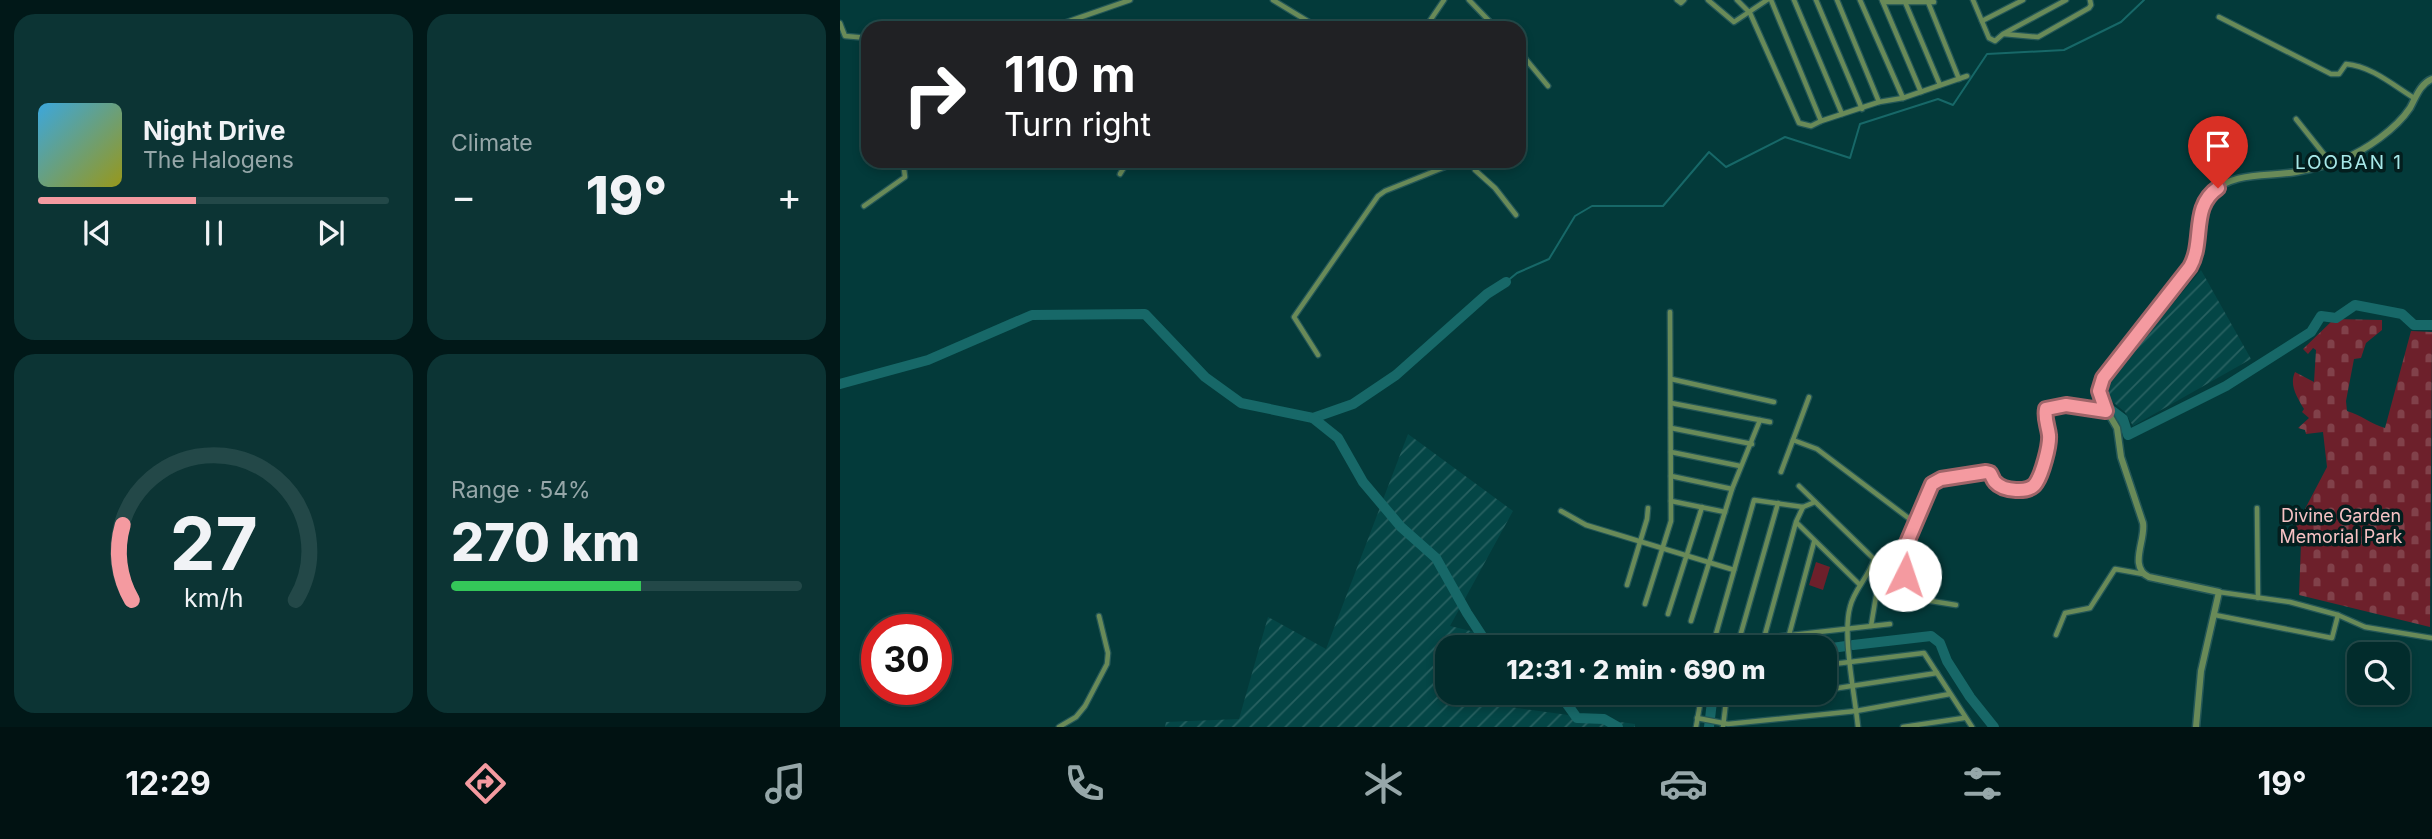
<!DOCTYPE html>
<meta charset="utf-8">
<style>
:root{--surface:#022c2c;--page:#0c3434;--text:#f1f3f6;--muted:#96a7a9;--line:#234848;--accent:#f49aa0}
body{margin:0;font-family:Inter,sans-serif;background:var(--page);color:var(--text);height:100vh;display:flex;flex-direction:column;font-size:26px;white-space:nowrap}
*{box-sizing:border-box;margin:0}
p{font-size:23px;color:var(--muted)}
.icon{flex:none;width:38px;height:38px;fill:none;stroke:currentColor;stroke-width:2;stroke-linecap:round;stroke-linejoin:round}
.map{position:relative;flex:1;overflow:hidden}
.details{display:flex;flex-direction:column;gap:14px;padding:14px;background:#011818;width:840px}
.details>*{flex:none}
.hud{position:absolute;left:21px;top:21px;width:665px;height:147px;border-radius:21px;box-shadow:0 4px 10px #0003,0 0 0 2px var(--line);background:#202124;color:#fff;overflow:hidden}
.fabs{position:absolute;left:1507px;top:642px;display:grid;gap:14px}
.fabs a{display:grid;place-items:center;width:63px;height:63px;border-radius:14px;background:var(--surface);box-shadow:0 4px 10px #0003,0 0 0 2px var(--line);font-size:35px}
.speed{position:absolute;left:21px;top:614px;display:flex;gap:14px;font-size:35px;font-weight:700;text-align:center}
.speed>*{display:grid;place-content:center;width:91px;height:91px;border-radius:50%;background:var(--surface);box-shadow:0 4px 10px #0003,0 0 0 2px var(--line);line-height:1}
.speed .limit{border:10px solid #d22;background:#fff;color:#111}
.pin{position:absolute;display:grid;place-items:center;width:60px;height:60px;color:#fff;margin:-72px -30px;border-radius:50% 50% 50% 0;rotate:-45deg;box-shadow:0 0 7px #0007}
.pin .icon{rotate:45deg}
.me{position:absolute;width:77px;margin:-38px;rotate:4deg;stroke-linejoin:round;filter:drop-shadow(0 0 5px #0008)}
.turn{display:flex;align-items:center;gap:24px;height:147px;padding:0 28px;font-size:32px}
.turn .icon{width:91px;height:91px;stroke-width:2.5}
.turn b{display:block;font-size:49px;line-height:60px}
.big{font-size:52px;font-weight:800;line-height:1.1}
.details .card{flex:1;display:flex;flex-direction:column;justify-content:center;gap:10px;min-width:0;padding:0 24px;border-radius:21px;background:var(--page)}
.details .dial{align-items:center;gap:0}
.dial svg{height:182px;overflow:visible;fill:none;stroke:var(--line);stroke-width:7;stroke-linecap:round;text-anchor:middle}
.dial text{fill:var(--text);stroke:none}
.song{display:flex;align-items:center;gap:21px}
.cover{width:84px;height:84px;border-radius:10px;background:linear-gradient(135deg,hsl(200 70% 55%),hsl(60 70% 35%))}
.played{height:7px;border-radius:4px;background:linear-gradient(90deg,var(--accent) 45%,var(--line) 45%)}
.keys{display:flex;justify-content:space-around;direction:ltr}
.heat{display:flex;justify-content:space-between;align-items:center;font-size:38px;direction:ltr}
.charge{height:10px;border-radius:5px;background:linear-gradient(90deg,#34c759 54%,var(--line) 0)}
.details .tiles{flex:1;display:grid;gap:14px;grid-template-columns:repeat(2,1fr)}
.trip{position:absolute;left:595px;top:635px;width:402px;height:70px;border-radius:21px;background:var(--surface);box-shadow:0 4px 10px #0003,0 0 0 2px var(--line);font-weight:800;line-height:70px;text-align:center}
.tabs{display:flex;height:112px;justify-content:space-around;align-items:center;background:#011212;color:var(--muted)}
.tabs .icon{width:49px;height:49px}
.tabs .selected{color:var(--accent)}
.tabs b{font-size:32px;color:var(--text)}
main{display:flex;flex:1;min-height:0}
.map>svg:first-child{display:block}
.industrial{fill:url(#industrial-furrows)}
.cemetery{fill:url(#cemetery-stones)}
.pitch{fill:#6d202b}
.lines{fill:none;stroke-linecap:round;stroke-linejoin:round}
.stream{stroke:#176868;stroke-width:2}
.river{stroke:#176868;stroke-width:10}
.minor-casing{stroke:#245757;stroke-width:7}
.tertiary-casing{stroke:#245757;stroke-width:9}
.minor{stroke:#698a58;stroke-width:4.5}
.tertiary{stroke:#698a58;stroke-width:6}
.route-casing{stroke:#9f6468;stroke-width:18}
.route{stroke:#f49aa0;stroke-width:12}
.labels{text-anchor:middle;stroke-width:7;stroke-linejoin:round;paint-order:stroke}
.park-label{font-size:18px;fill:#f7c2c4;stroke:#031e1e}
.neighbourhood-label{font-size:19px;letter-spacing:2px;fill:#a7e8e8;stroke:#031e1e}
</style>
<main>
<section class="details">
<div class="tiles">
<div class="card">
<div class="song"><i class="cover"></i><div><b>Night Drive</b><p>The Halogens</p></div></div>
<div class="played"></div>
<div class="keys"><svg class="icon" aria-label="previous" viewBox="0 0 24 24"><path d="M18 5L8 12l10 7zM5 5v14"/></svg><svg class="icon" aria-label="pause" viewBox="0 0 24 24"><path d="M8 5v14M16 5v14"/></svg><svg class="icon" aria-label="next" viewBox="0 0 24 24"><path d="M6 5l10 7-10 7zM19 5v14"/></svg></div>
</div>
<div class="card"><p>Climate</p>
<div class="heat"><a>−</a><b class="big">19°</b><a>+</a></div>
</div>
<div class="card dial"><svg viewBox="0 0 100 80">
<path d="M14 69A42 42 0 1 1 86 69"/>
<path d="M14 69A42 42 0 0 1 10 36" stroke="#f49aa0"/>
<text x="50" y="56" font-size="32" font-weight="700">27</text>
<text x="50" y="72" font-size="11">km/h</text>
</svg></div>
<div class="card"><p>Range · 54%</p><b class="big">270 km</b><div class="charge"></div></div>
</div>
</section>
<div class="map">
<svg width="1592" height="727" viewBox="0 0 1592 727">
<defs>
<pattern id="industrial-furrows" width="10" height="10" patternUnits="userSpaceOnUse" patternTransform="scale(1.75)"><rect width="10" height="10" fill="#044646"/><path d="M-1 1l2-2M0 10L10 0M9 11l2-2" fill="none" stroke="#286161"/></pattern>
<pattern id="cemetery-stones" width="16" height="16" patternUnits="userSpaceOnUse" patternTransform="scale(1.75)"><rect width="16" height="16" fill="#6d202b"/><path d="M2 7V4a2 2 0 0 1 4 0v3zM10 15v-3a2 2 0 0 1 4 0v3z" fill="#81414a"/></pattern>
</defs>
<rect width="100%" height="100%" fill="#033a3a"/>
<!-- industrial -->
<g class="industrial">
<polygon points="1361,270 1411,359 1293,426 1285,412 1269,399 1268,385 1272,377"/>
<polygon points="568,434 673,511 610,626 664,639 662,647 607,648 607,693 650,693 648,704 795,724 795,727 325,727 326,722 399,719 428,617 486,649"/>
</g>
<!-- cemetery -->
<path class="cemetery" d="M1494,319L1542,320V330L1526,343L1521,358L1514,359L1506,401L1507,411C1521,415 1531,424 1545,428L1571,331L1592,332L1590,627L1459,595L1461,543L1455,528L1487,467L1483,432L1466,434L1465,430L1458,428L1469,418L1462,412L1464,409C1457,397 1449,385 1455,372L1474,382L1476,350L1473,348L1468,354L1463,349Z"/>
<!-- pitch -->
<polygon class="pitch" points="976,562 990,567 983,590 969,585"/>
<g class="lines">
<!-- stream -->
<polyline class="stream" points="666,282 677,273 709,259 735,216 752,206 823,206 869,152 886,167 945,137 1010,158 1020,124 1098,99 1113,105 1147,54 1224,50 1281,22 1304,0"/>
<!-- river -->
<g class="river">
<polyline points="0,384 88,360 192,315 305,314 365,377 401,403 473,418 513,404 556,375 647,294 666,282"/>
<polyline points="1271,410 1283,419 1288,435 1386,386 1471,332 1481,316 1496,318 1515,305 1562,314 1574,325 1592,325"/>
<polyline points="473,418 498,438 523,482 561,527 596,558 627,613 646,642 653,648"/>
<polyline points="1013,645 1091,636 1100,643 1107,661 1130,697 1154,727"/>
<polyline points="985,649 1006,646"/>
<polyline points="719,693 737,718 764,719 778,727"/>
<polyline points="869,727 873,693"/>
</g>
<!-- minor casing -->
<g class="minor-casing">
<g id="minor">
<polyline points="433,0 479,28"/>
<polyline points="629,0 656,28"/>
<polyline points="837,0 841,3 844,0"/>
<polyline points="868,0 894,22 927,0"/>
<polyline points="897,0 910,13 959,123 971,126 981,121"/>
<polyline points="931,0 981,121 1039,102 1063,98 1127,76"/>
<polyline points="954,0 1002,114"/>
<polyline points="976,0 1022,109"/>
<polyline points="997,0 1039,102"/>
<polyline points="1020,0 1063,98"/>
<polyline points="1042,0 1081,92"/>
<polyline points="1133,0 1149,38 1155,41 1163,34 1226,0"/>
<polyline points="1043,2 1094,2"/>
<polyline points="1065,2 1100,85"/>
<polyline points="1088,2 1119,79"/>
<path d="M1379,17L1491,74H1499L1506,64C1531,66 1553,85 1574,98"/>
<polyline points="1142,21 1183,0"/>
<polyline points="0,23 5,36 28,38"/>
<polyline points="189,28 221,24 290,0"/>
<polyline points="585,28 604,0"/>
<polyline points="1164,34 1198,37 1249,8 1251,5 1250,0"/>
<polyline points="679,51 708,86"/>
<polyline points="1456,119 1491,163"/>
<polyline points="635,161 635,170 655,188 676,215"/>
<polyline points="280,174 288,161"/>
<polyline points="24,206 65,177 63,161"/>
<polyline points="478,355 454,317 538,196 545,191 620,161"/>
<polyline points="831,379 934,402"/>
<polyline points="831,403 930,422"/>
<polyline points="831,428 912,444"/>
<polyline points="953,440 977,449 1075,523"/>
<polyline points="831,452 900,466"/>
<polyline points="941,472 969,397"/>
<polyline points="831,476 892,489"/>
<path d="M959,486L1034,559C1029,577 1014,589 1010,607C1002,636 1015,695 1018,727"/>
<polyline points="831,501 885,512"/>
<polyline points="1417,508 1418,598"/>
<polyline points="721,511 746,525 894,570"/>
<polyline points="957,523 1020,585"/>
<polyline points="787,585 807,519 808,508"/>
<polyline points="1379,592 1450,602 1498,615 1525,627 1592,638"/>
<path d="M1063,596L1065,575L1061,559L1092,484L1102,479L1146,472L1150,473C1152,476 1153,480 1155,482C1163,491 1189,494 1196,483C1202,473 1210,446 1209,435C1208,426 1204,419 1206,409C1225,401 1247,406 1266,411"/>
<polyline points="805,604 831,521 830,312"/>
<polyline points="828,614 862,507"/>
<polyline points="1375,615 1492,638 1498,615"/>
<polyline points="851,621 892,489 920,420"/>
<polyline points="1031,626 1036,596 1042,590 1054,595 1116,605"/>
<polyline points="949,635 974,542"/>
<polyline points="1216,635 1225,613 1250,608 1275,569 1303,574"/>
<polyline points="924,638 956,522 963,507"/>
<polyline points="899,640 938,503"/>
<polyline points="872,644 1050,624"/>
<polyline points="872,648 914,500 963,507 975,502"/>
<polyline points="985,665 1084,653 1132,727"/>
<polyline points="985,690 1097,673"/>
<polyline points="885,702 957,693"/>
<polyline points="857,718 888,724 1016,711 1110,694"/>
<polyline points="219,727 236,717 245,706 267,664 268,653 259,616"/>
<polyline points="856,727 862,693"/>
<polyline points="883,727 887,693"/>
<polyline points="1063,727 1124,718"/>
</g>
</g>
<!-- tertiary casing -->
<g class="tertiary-casing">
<path id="tertiary" d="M1356,727L1361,671L1379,592L1309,577C1288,567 1306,540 1303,523L1281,457L1277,428L1260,399L1261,385L1267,372L1354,260C1362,238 1353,212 1370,194C1392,171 1428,177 1456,172C1472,169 1488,165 1503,159C1526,150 1556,129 1570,108C1576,97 1580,84 1592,79"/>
</g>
<!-- minor -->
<use href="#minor" class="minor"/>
<!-- tertiary -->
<use href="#tertiary" class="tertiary"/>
</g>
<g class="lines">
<!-- route casing -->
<g class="route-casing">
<path id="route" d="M1065,575L1060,559L1092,484L1101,479L1146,472L1150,473C1152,476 1153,480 1155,482C1163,491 1189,494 1196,483C1202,474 1210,446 1209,435C1208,426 1204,418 1206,409L1226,405L1266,411L1259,391L1263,378L1350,267C1365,241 1350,207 1378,188"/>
</g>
<!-- route -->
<use href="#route" class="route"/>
</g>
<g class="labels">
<!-- park labels -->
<g class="park-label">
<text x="1501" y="522">Divine Garden<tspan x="1501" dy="21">Memorial Park</tspan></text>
</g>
<!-- neighbourhood labels -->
<g class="neighbourhood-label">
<text x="1509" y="169">LOOBAN 1</text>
</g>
</g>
</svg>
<div class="fabs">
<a><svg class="icon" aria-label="search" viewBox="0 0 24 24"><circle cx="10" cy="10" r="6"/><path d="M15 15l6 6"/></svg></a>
</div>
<div class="speed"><div class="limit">30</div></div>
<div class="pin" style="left:1378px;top:188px;background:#d93025"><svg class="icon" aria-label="arrive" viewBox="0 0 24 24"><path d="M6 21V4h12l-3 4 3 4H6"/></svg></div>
<svg class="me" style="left:1065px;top:575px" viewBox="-20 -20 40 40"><circle r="19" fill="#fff"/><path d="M0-13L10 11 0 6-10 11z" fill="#f49aa0"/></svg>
<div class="trip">12:31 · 2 min · 690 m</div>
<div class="hud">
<div class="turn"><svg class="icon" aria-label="right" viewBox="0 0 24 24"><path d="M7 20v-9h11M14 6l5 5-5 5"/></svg><div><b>110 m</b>Turn right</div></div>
</div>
</div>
</main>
<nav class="tabs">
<b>12:29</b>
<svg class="icon selected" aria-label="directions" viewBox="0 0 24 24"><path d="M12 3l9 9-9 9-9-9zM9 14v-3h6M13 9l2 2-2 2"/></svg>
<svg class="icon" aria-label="music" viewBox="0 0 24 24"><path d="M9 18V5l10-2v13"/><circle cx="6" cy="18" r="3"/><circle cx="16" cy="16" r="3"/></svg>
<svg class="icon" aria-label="phone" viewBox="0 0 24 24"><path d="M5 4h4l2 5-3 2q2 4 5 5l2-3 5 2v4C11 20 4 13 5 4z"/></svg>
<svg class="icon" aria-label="climate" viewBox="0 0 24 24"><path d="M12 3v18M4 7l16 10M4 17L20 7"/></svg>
<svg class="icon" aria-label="car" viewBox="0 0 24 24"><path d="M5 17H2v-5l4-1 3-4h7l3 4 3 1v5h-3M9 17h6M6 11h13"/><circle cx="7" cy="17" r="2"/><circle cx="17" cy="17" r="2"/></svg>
<svg class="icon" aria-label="filters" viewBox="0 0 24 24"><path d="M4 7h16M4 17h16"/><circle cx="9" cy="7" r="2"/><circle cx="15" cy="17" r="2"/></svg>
<b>19°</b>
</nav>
